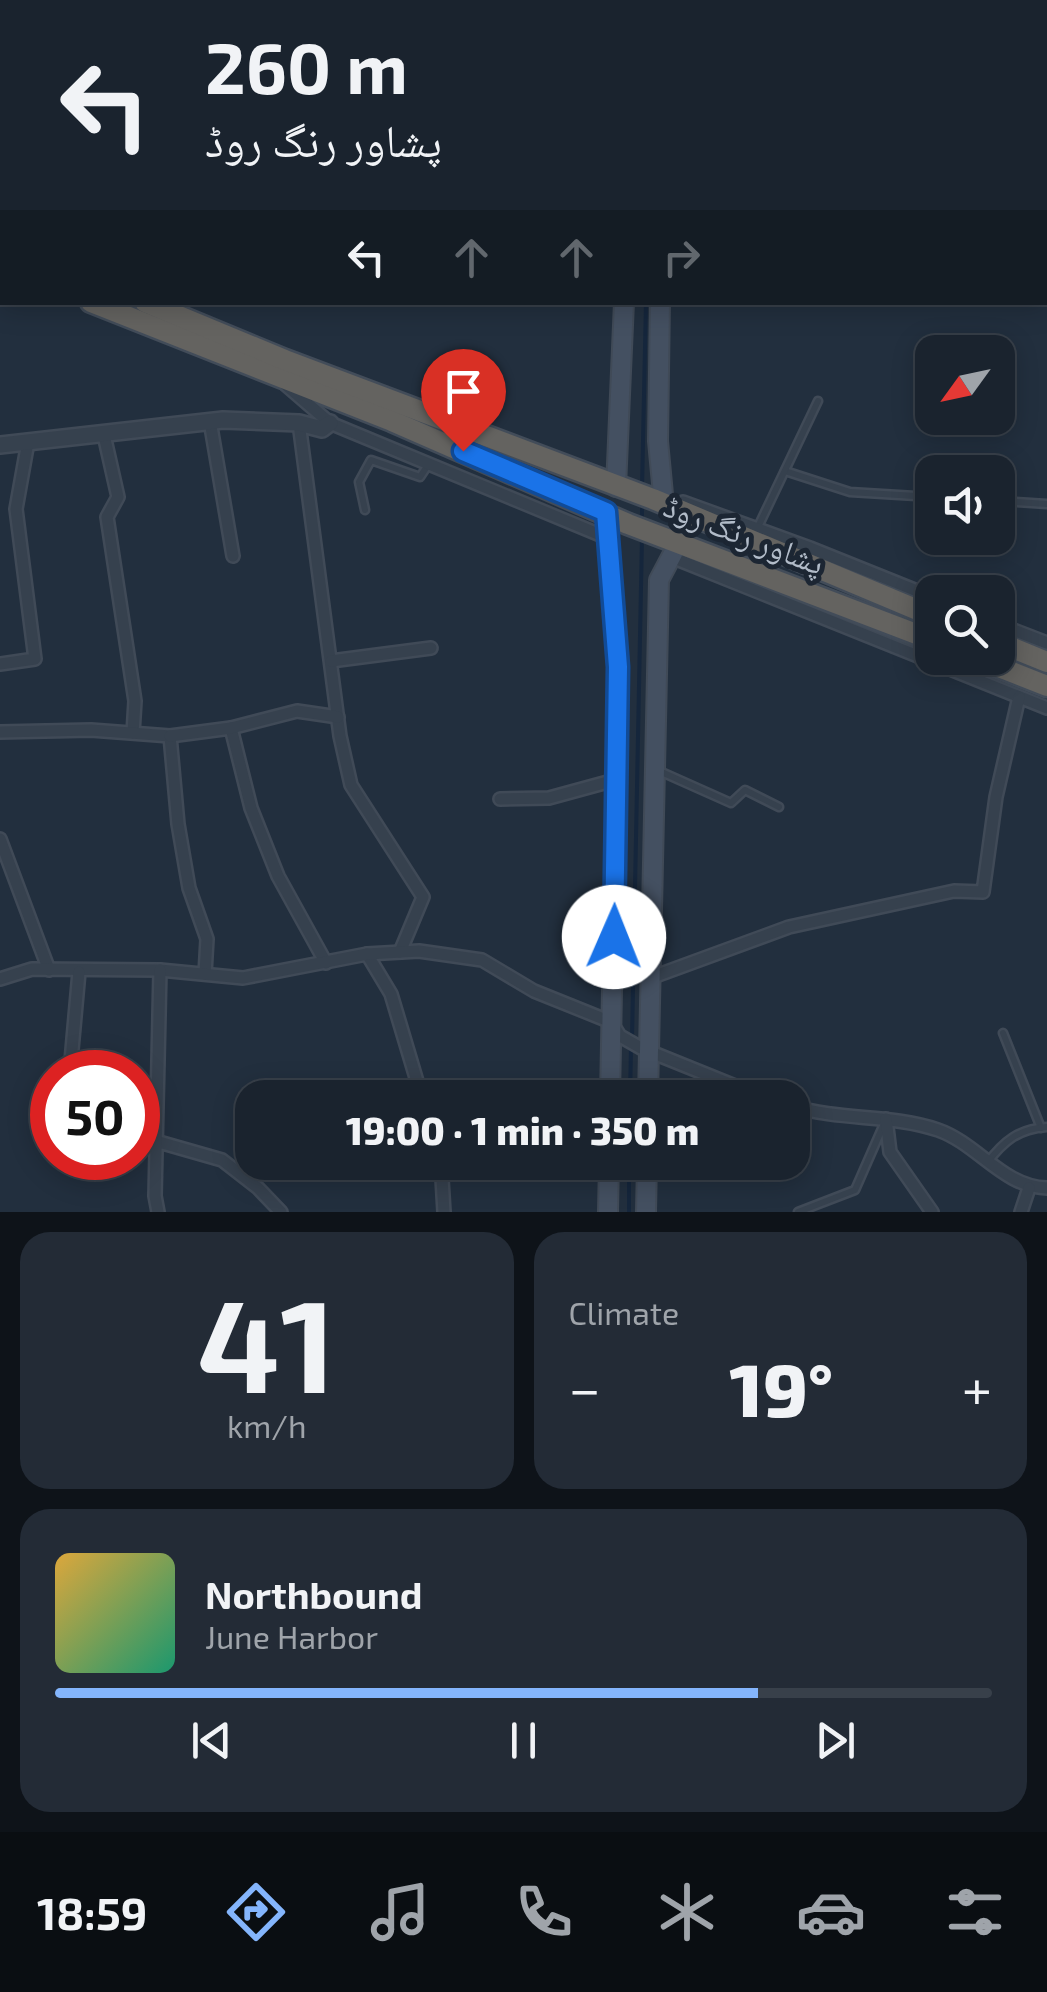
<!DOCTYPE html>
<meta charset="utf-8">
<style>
:root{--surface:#1a232e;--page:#232b36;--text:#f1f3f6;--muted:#9fa4aa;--line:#38404a;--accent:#84b5fc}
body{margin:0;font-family:"Exo 2","Noto Naskh Arabic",sans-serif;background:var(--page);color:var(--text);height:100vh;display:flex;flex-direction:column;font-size:38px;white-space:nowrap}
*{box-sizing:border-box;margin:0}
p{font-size:32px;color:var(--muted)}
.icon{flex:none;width:55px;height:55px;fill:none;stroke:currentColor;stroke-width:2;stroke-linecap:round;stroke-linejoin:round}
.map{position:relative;height:1212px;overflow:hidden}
.drawer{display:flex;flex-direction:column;gap:20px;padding:20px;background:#0e1319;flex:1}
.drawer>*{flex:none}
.hud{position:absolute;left:0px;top:0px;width:1048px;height:305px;box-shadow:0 5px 25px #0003,0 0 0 2px var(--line);background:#1a232e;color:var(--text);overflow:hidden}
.needle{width:65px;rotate:237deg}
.buttons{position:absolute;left:915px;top:335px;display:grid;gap:20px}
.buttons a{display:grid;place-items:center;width:100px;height:100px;border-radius:20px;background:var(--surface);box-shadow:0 5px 25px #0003,0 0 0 2px var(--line);font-size:50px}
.speed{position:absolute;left:30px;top:1050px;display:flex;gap:20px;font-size:50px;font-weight:700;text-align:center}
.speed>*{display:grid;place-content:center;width:130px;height:130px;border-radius:50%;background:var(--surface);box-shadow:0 5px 25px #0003,0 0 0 2px var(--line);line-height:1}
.speed .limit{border:15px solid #d22;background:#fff;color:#111}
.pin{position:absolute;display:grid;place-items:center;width:85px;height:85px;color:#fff;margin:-102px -42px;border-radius:50% 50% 50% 0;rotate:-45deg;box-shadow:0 0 10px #0007}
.pin .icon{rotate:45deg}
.me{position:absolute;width:110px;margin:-55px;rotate:1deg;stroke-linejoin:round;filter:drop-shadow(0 0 8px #0008)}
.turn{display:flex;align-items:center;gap:35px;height:210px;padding:0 40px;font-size:45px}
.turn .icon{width:130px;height:130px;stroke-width:2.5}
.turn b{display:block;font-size:70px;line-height:85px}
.lanes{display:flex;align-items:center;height:95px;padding:0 40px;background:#0003;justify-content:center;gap:50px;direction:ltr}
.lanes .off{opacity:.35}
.big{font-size:75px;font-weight:800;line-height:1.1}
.drawer .widget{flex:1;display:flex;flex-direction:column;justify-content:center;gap:15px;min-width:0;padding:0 35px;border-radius:30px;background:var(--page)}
.drawer .dial{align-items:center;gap:0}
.dial b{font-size:130px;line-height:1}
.song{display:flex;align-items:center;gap:30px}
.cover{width:120px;height:120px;border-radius:15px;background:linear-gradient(135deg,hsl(40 70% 55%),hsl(160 70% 35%))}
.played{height:10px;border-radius:5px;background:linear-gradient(90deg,var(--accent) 75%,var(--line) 75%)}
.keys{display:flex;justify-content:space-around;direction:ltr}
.heat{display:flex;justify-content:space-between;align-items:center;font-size:55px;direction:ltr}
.drawer .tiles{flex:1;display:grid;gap:20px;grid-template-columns:1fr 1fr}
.widget:last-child{grid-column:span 2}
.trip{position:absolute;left:235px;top:1080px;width:575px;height:100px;border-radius:30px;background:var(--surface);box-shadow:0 5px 25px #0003,0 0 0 2px var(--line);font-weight:800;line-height:100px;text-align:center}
.dock{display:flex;height:160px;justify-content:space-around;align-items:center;background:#0a0e12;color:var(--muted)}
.dock .icon{width:70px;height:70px}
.dock .selected{color:var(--accent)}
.dock b{font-size:45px;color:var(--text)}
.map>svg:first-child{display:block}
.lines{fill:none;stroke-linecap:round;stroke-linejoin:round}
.stream{stroke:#15263c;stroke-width:4}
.service-casing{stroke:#404a57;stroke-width:11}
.minor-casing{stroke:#404a57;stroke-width:16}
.tertiary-casing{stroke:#404a57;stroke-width:20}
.secondary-casing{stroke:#404a57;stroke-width:22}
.trunk-casing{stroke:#424c59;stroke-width:25}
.service{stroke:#36414e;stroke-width:6}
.minor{stroke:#36414e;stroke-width:11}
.tertiary{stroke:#36414e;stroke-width:15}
.secondary{stroke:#445061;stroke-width:18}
.trunk{stroke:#646360;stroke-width:20}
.route-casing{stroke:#114b97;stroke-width:25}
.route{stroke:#1a73e8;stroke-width:18}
.labels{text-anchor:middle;stroke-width:10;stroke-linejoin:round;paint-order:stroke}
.street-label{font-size:32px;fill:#b2bcc9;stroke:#1c2633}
</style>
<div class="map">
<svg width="1047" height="1212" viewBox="0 0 1047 1212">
<rect width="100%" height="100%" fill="#222f3e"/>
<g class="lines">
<!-- stream -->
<g class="stream">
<polyline points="655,2 656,0"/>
<polyline points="642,488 646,302"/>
<polyline points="642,523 642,502"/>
<polyline points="632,1038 642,537"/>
<polyline points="630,1098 631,1047"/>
<polyline points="629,1212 629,1162"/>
</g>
<!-- service casing -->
<g class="service-casing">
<g id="service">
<polyline points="785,471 850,492 932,497"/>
<polyline points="998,501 1047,504"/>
<polyline points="365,510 359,482 371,460 420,477 428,465"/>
<polyline points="756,531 818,401"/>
<polyline points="657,770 731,803 745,790 779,807"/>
<polyline points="1003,1033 1041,1128"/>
<path d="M987,1163C1004,1141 1018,1129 1047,1127"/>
<polyline points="798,1212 855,1190 884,1124"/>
</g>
</g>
<!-- minor casing -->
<g class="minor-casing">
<g id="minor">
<polyline points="286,385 330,423 610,539"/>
<polyline points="210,421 233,556"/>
<polyline points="299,423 340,736 351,785 423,897 400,952"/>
<polyline points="104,435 118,497 107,517 135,701 133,733"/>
<polyline points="683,502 810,548 932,597"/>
<polyline points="669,556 1047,708"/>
<polyline points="998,624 1047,643"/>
<polyline points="331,661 431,648"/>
<polyline points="0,664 35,659 16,509 28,442"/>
<polyline points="231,728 251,808 278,876 326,963"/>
<polyline points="0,732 91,730 170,736 178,824 189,888 207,939 205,974"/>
<polyline points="170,736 231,728 297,711 338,717"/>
<polyline points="500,799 549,798 615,780"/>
<polyline points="0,839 49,970"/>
<polyline points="367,954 391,994 422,1098"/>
<polyline points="650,978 789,927 954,891 983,892 996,797 1019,697"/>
<polyline points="0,979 32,969 160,970 243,978 367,954 419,951 482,960 534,991 611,1022 620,1036 641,1048 765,1098"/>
<polyline points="70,1072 79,972"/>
<path d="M792,1106C841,1121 891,1114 938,1130C978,1144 1003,1187 1047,1188"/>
<polyline points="886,1119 890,1152 932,1212"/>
<polyline points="138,1136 222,1160 258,1188 281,1212"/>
<polyline points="441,1162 444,1212"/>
<polyline points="158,1212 155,1196 160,970"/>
<polyline points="1021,1212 1029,1188"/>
</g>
</g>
<!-- tertiary casing -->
<g class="tertiary-casing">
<polyline id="tertiary" points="0,445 223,420 299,423 322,429 330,423"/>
</g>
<!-- secondary casing -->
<g class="secondary-casing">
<g id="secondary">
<polyline points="633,2 634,0"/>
<polyline points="666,2 667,0"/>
<polyline points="660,302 658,441 664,505"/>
<polyline points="616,487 624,302"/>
<polyline points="607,513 618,667 610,1098"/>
<polyline points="648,1098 659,580 679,542"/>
<polyline points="608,1212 609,1162"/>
<polyline points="646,1212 647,1162"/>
</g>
</g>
<!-- trunk casing -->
<g class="trunk-casing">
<g id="trunk">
<polyline points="0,243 2,244"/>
<polyline points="0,267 2,268"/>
<polyline points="91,302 392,421 628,524 932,640"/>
<polyline points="145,302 285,360 653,499 932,616"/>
<polyline points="998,642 1047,662"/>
<polyline points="976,658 1047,686"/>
</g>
</g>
<!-- service -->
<use href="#service" class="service"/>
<!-- minor -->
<use href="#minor" class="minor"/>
<!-- tertiary -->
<use href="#tertiary" class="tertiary"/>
<!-- secondary -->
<use href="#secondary" class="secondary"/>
<!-- trunk -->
<use href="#trunk" class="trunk"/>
</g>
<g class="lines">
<!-- route casing -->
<g class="route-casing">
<polyline id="route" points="463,451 606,512 618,667 614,937"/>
</g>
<!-- route -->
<use href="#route" class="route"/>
</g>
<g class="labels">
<!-- street labels -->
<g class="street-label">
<text transform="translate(744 535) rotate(21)" y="11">پشاور رنگ روڈ</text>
</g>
</g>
</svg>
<div class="buttons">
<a><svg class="needle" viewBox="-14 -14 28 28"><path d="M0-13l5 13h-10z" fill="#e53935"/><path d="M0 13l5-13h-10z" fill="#9fa4aa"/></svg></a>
<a><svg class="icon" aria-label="sound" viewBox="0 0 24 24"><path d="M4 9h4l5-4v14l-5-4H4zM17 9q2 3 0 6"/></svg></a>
<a><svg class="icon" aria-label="search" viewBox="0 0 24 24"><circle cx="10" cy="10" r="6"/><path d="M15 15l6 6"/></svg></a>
</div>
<div class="speed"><div class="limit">50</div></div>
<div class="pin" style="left:463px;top:451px;background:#d93025"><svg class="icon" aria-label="arrive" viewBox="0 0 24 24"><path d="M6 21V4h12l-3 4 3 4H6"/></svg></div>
<svg class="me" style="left:614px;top:937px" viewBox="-20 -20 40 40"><circle r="19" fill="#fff"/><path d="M0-13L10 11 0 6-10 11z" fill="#1a73e8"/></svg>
<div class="trip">19:00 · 1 min · 350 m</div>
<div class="hud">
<div class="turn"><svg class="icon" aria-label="left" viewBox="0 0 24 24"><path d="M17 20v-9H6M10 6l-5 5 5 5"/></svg><div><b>260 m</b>پشاور رنگ روڈ</div></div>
<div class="lanes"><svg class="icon" aria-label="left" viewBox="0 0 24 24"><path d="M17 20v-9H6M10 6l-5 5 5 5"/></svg><svg class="icon off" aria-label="ahead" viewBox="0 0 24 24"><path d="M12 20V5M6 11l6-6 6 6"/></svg><svg class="icon off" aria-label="ahead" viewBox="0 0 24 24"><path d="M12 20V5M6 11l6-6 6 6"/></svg><svg class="icon off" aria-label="right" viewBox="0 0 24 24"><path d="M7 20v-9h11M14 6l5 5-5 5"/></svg></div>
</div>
</div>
<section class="drawer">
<div class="tiles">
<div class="widget dial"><b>41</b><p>km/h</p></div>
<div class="widget"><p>Climate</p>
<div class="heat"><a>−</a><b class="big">19°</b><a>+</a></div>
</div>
<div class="widget">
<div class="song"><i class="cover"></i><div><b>Northbound</b><p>June Harbor</p></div></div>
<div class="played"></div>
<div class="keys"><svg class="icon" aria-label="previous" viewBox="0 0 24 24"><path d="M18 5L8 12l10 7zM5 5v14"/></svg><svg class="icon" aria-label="pause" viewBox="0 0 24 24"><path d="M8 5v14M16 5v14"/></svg><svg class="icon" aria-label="next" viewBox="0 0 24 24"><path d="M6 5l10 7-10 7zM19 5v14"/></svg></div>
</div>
</div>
</section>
<nav class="dock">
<b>18:59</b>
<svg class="icon selected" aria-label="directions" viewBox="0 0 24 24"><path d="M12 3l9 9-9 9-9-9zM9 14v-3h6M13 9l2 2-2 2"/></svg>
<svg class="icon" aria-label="music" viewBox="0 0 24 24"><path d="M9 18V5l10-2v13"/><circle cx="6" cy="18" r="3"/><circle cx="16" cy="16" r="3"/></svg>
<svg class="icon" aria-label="phone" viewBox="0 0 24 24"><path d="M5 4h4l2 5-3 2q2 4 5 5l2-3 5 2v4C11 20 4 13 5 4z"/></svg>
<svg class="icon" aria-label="climate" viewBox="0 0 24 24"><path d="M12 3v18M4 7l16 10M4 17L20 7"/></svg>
<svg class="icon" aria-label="car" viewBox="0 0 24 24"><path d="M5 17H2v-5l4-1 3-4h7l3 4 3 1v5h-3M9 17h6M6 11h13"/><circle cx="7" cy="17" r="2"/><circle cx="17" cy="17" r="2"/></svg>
<svg class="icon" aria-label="filters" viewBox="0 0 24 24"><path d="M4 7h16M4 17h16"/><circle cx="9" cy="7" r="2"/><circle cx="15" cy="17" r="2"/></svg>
</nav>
